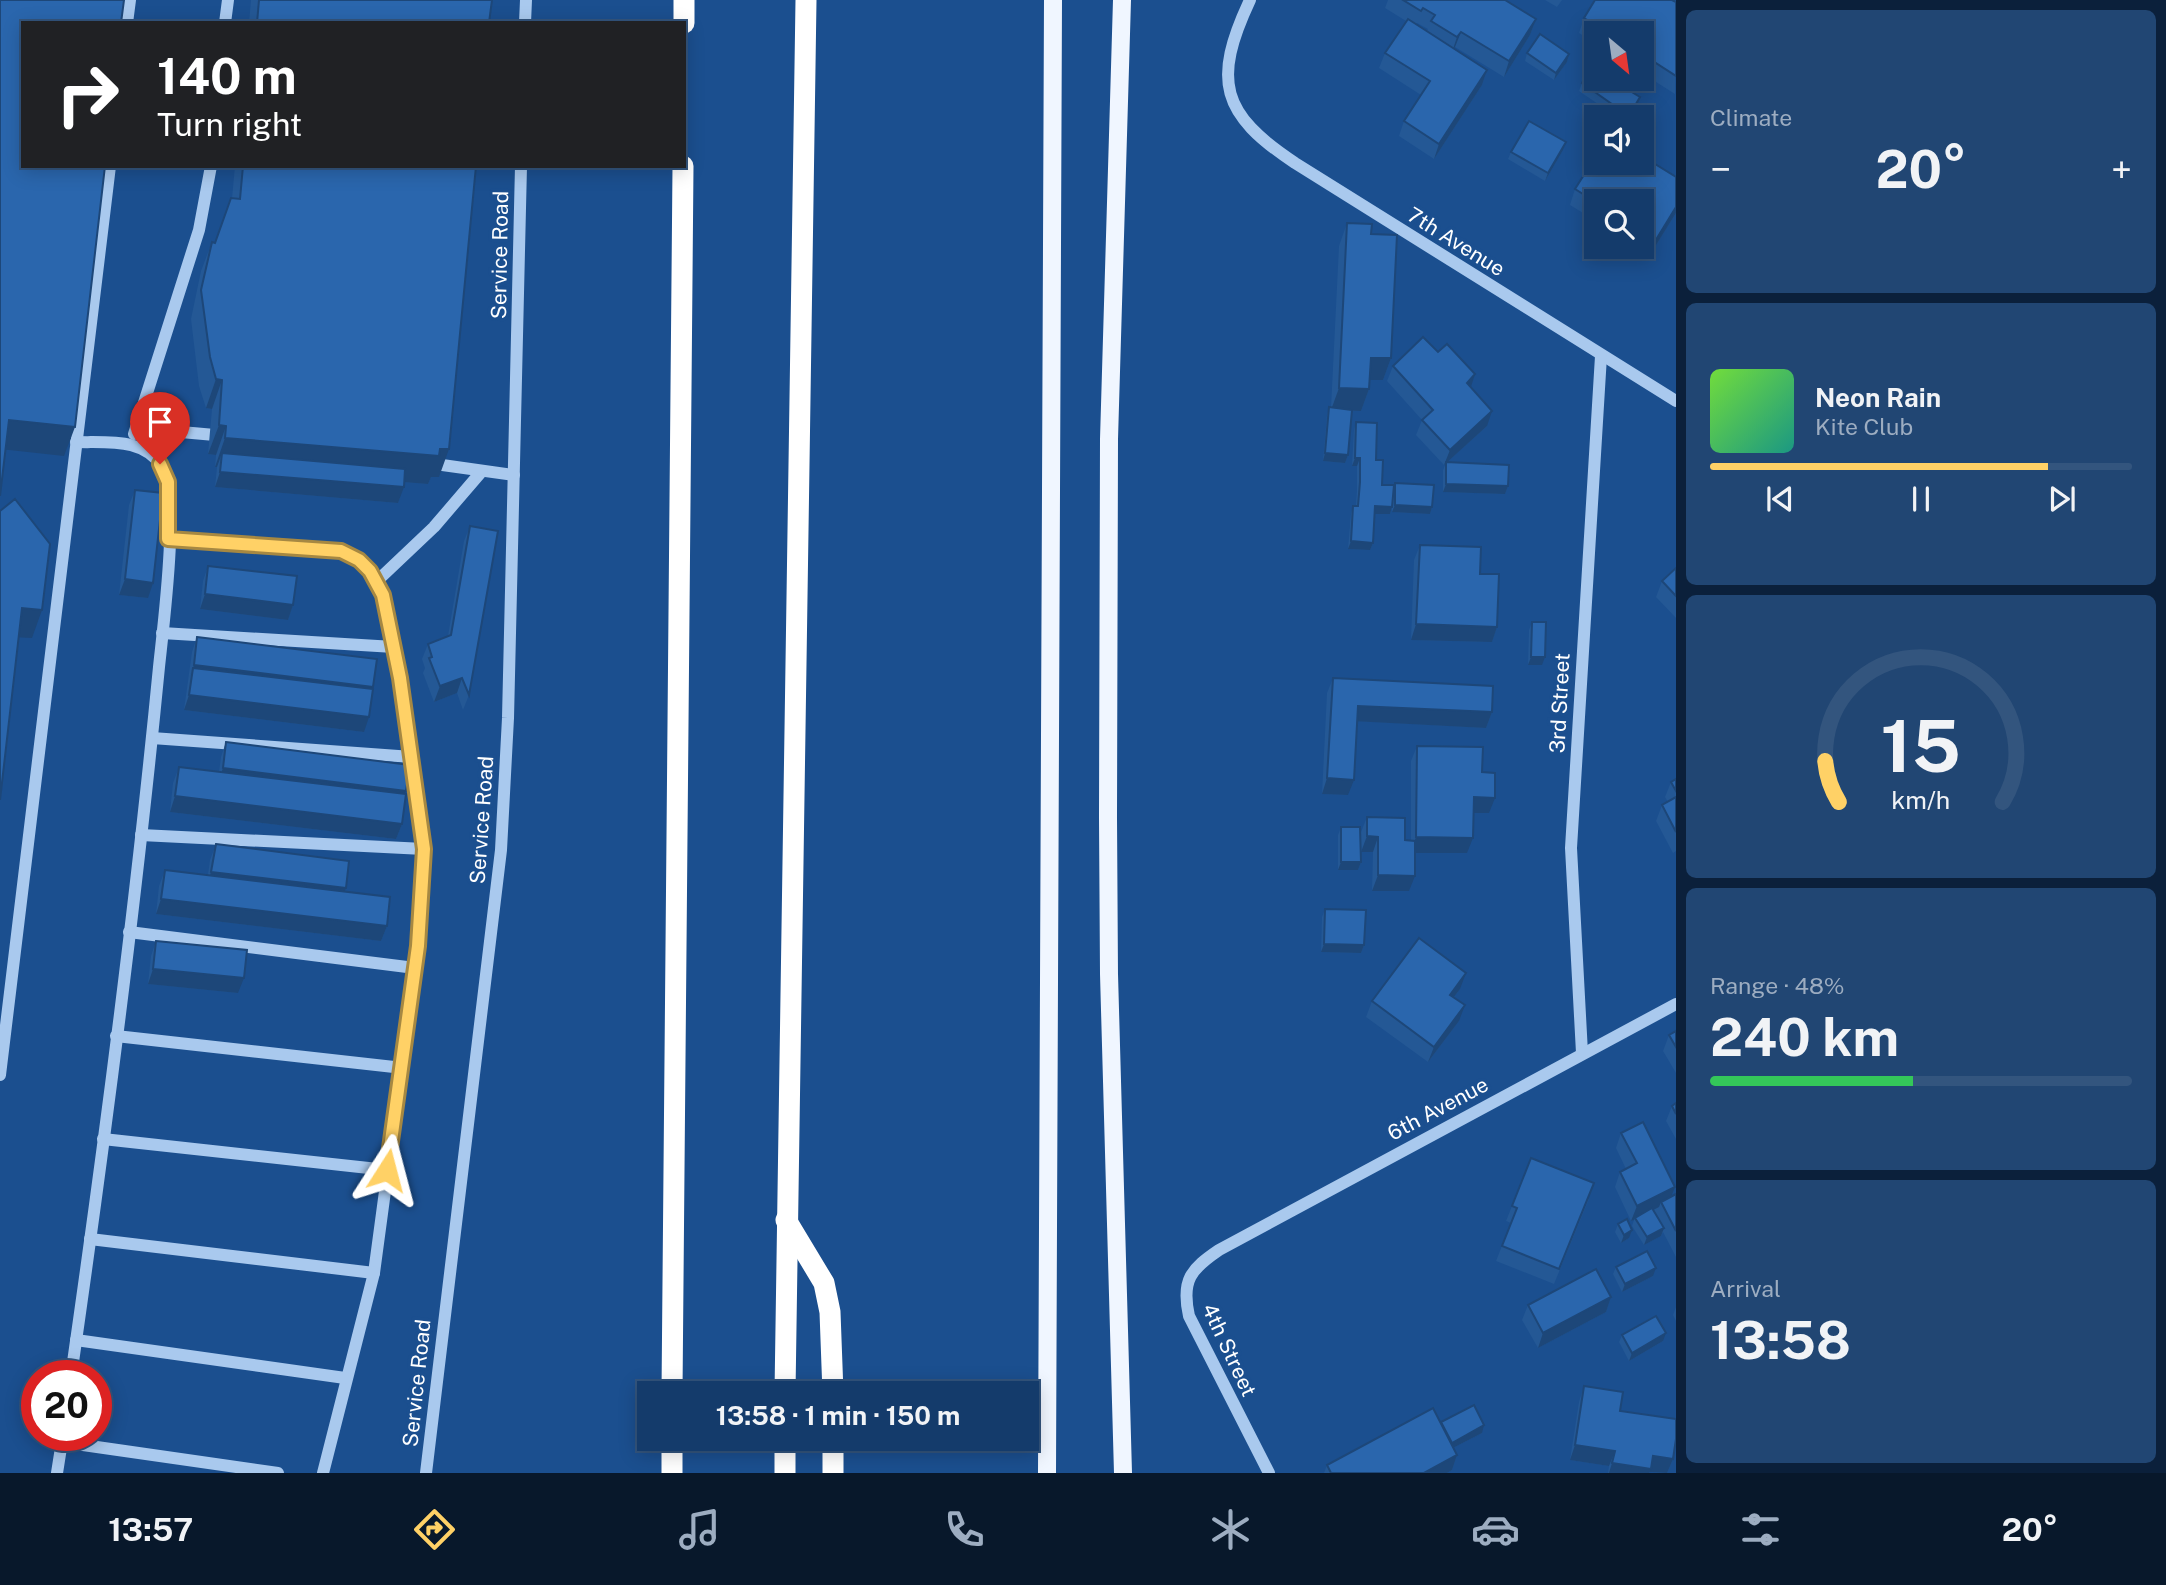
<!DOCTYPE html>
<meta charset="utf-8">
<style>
:root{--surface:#143b6b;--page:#214673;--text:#f1f3f6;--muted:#9dadc1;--line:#33557e;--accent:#ffd166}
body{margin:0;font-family:"Public Sans",sans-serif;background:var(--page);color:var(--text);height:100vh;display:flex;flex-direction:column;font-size:26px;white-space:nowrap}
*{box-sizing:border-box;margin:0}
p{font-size:23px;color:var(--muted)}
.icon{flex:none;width:38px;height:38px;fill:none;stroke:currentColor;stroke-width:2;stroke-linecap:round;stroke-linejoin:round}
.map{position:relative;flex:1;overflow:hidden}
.side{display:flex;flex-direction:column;gap:10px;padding:10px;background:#0b203b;width:490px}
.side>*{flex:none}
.top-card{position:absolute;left:21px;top:21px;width:665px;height:147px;border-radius:0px;box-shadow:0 4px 18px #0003,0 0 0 2px var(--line);background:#202124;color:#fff;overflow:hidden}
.needle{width:46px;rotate:151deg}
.tools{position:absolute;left:1584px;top:21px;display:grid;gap:14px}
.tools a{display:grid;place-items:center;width:70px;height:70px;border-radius:0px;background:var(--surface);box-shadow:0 4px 18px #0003,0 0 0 2px var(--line);font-size:35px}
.speed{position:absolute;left:21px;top:1360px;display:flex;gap:14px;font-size:35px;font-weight:700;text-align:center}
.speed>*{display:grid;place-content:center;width:91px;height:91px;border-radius:50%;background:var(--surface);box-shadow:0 4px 18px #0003,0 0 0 2px var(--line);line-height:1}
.speed .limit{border:10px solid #d22;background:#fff;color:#111}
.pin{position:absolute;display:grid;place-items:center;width:60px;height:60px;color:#fff;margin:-72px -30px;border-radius:50% 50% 50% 0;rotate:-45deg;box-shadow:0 0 7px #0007}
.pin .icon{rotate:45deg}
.me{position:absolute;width:77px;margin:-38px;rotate:9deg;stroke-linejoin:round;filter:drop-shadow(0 0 5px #0008)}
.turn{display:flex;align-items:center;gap:24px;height:147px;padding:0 21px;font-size:32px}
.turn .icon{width:91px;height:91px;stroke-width:2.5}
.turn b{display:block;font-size:49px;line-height:60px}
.big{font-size:52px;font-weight:700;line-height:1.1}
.side .card{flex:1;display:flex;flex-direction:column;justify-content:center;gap:10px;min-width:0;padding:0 24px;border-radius:10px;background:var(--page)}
.side .dial{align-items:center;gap:0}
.dial svg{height:182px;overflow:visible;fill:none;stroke:var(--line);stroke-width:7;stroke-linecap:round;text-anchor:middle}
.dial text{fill:var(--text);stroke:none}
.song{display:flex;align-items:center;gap:21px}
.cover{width:84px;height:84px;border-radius:10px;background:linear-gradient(135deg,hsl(100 70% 55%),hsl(170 70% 35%))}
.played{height:7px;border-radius:4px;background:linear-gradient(90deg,var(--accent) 80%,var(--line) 80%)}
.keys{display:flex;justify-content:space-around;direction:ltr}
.heat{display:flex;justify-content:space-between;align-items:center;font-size:38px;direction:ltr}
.charge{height:10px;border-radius:5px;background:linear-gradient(90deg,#34c759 48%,var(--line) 0)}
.trip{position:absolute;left:637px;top:1381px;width:402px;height:70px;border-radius:0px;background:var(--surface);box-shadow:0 4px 18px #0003,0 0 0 2px var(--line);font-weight:700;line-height:70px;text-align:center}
.tabs{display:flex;height:112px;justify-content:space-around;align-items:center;background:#08182b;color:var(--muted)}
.tabs .icon{width:49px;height:49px}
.tabs .on{color:var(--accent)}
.tabs b{font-size:32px;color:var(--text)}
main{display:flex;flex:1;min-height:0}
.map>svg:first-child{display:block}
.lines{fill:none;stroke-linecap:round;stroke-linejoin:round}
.minor{stroke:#a9c9ee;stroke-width:12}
.major{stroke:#f0f6ff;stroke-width:18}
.highway{stroke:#fff;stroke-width:21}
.wall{fill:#245895;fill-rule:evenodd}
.shaded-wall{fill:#1d4779}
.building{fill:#2a66ad;stroke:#1d4779;stroke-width:2}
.route-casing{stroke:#a68842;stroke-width:18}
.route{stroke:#ffd166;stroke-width:12}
.labels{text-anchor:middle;stroke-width:7;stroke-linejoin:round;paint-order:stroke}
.street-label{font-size:21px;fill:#fff;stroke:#1b4f8f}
</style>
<main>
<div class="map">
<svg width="1676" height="1473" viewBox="0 0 1676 1473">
<rect width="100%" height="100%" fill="#1b4f8f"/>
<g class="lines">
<!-- minor -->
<g class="minor">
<path d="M1250,0C1212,81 1221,114 1295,163L1676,401"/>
<polyline points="127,23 130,0"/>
<polyline points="225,23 228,0"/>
<polyline points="525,23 526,0"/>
<polyline points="136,428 226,436"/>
<polyline points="134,434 199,230 211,166"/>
<polyline points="428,463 514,475"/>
<polyline points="168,539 341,551 359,560 370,571 383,595 400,679 424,849 418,946 374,1273 323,1473"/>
<polyline points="377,581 434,527 482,471"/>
<polyline points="162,633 394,647"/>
<polyline points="152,738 412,757"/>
<polyline points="141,835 424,849"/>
<polyline points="129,932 415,968"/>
<polyline points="116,1036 403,1068"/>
<polyline points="1582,1053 1571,848 1601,356"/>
<polyline points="0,1075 110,166"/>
<polyline points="103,1139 387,1170"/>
<polyline points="90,1239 374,1273"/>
<polyline points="76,1340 345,1378"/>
<path d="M71,1376C105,1140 136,904 159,667C163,628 180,498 163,468C145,437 106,443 76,442"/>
<polyline points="62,1442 278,1473"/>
<polyline points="57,1473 63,1435"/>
<polyline points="426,1473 501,850 508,718 521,166"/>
<path d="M1269,1473L1189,1316C1181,1280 1191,1269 1219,1250L1676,1004"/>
</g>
<!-- major -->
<g class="major">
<polyline points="1122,0 1109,439 1108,818 1109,974 1123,1473"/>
<polyline points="1047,1473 1053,0"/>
</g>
<!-- highway -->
<g class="highway">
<polyline points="684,23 684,0"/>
<polyline points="786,1220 824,1283 830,1312 833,1393"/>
<polyline points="672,1393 683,166"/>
<polyline points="785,1393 806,0"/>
<polyline points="833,1438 833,1473"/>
<polyline points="672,1473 672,1438"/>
<polyline points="785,1473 785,1438"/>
</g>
</g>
<!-- wall -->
<g class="wall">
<polygon points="251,0 492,0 489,23 249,23"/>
<path d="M1388,0H1505L1536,19L1530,35L1504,77L1455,47L1454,49L1487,70L1482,85L1434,159L1399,136L1404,121L1421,95L1379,68L1385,53L1406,21L1385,8ZM1417,23L1428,29L1427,31L1416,24Z"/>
<polygon points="1545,0 1562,0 1557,7"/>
<polygon points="1676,2 1675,94 1642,73 1642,33 1596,33 1596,44 1579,33 1584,18"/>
<polygon points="1527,53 1569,54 1567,62 1554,80 1525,61"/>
<polygon points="1596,79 1640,97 1637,105 1630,117 1617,117 1579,91 1582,83"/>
<polygon points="1566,142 1563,150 1545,181 1508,159 1511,152"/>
<polygon points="1596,156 1596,163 1642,163 1642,156 1676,177 1676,213 1648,258 1629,247 1642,247 1642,201 1596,201 1596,221 1570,205 1575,189"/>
<polygon points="235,166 476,166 439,477 431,477 428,484 404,482 398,503 215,487 217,467 215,467 216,455 208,454 212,409 206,408 199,386 191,319 201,271 212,242 215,243 232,198"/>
<polygon points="1347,223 1371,234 1391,358 1383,380 1370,380 1369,389 1361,411 1352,411 1348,455 1345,463 1323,461 1327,415 1329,407 1331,408 1339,246"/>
<polygon points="1393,366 1471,387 1487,426 1447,462 1508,486 1505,494 1443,492 1443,470 1446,463 1444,465 1416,435 1422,420 1387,381"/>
<polygon points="1356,422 1376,460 1382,485 1394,489 1395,483 1432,507 1430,514 1392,512 1392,508 1390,514 1375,514 1373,543 1370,550 1348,549 1351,514 1353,506 1356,506 1357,490 1357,466 1352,466 1354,430"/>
<polygon points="135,490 148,598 119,595 129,505"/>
<polygon points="470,526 469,695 463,710 457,693 434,702 423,673 425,668 422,659 428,644 448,636 464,541"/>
<polygon points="1420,545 1480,574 1497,627 1492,642 1411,640 1414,560"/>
<polygon points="208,566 293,605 288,620 200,609 203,581"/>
<polygon points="1676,568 1676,618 1656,597 1662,581"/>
<polygon points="1532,622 1542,665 1528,665 1529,630"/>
<polygon points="197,637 372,689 364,732 184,710 192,652"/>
<polygon points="1333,678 1492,712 1486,728 1357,721 1348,795 1322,794 1327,693"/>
<polygon points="226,742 405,794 402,824 396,839 170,812 173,783 179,767 219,772 221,757"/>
<polygon points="1417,746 1482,772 1489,813 1474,813 1467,853 1415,853 1409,891 1372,891 1373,852 1361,852 1361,832 1367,817 1405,840 1411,841 1411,761"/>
<polygon points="1671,782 1676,791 1676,851 1673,853 1656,821 1662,805 1668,802 1665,797"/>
<polygon points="1341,827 1361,862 1358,870 1338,870 1338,835"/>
<polygon points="216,844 345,892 387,926 381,941 156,914 159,886 165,870 208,875 210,860"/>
<polygon points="1325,909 1364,945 1361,953 1321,952 1322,917"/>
<polygon points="156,941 238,993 148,984 151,956"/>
<polygon points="1460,989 1454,997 1459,1021 1428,1062 1366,1017 1372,1001"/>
<polygon points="1676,1031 1676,1073 1663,1051 1669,1035"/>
<polygon points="1676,1103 1676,1139 1666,1121 1672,1106"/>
<polygon points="1621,1133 1671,1196 1676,1194 1676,1257 1663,1232 1661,1236 1644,1245 1632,1226 1634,1220 1631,1221 1615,1187 1620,1172 1626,1169 1616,1148"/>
<polygon points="1589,1199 1554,1284 1496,1261 1511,1223 1506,1221 1512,1206"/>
<polygon points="1618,1224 1629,1238 1621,1243 1615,1232"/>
<polygon points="1616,1267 1653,1276 1622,1292 1613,1274"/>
<polygon points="1611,1297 1606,1312 1538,1348 1522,1320 1528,1305"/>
<polygon points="1676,1307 1676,1321 1673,1315"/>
<polygon points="1622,1335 1663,1341 1629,1361 1619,1342"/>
<polygon points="1584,1386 1620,1411 1673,1459 1667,1473 1650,1472 1649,1473 1608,1473 1609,1466 1570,1460 1579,1402"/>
<polygon points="1441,1422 1482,1433 1453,1448 1457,1455 1452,1470 1447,1473 1324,1473 1327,1465 1441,1424"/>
</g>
<!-- shaded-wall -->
<g class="shaded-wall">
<polygon points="1536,19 1530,35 1504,77 1509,61"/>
<polygon points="1461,32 1455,47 1452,52 1457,37"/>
<polygon points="1569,54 1567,62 1554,80 1556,73"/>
<polygon points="1487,70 1482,85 1434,159 1439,144"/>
<polygon points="1640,97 1637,105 1630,117 1628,117"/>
<polygon points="1566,142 1563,150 1545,181 1548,173"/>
<polygon points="1676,207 1676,213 1648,258 1654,243"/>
<polygon points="1371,358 1391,358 1383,380 1362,380"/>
<polygon points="1475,374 1470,390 1467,383"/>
<polygon points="216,379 222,380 212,409 206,408"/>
<polygon points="1339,388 1369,389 1361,411 1331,410"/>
<polygon points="1492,411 1487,426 1444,465 1450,450"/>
<polygon points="9,420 75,427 64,456 0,449"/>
<polygon points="219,425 226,426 216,455 208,454"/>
<polygon points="225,438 440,449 449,449 439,477 431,477 428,484 221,467 222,453 217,467 215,467"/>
<polygon points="1325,453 1348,455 1345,463 1323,461"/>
<polygon points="1355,458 1360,458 1357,466 1352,466"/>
<polygon points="220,472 404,487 398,503 215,487"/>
<polygon points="1446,484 1508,486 1505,494 1443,492"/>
<polygon points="1395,505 1432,507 1430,514 1392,512"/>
<polygon points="1375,506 1392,507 1390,514 1372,514"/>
<polygon points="1351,541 1373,543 1370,550 1348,549"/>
<polygon points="125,579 153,583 148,598 119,595"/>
<polygon points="205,594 293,605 288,620 200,609"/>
<polygon points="22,608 42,610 32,638 12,637"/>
<polygon points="1416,624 1497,627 1492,642 1411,640"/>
<polygon points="1531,657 1545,657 1542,665 1528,665"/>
<polygon points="194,665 373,687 367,702 193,668 188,681"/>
<polygon points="462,678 457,693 434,702 440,686"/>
<polygon points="189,695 369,717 364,732 184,710"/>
<polygon points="1358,706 1492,712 1486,728 1352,721"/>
<polygon points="223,768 406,791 401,807 217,784"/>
<polygon points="1327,778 1354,780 1348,795 1322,794"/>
<polygon points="175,796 402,824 396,839 170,812"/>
<polygon points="1474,797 1495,798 1489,813 1468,813"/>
<polygon points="1367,836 1378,837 1373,852 1361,852"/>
<polygon points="1416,837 1473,838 1467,853 1410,853"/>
<polygon points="1341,862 1361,862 1358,870 1338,870"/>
<polygon points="211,872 346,888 340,904 206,887"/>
<polygon points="1378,875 1415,876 1409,891 1372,891"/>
<polygon points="161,899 387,926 381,941 156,914"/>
<polygon points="1324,944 1364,945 1361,953 1321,952"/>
<polygon points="153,969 244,978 238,993 148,984"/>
<polygon points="1466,973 1460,989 1444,1010 1450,995"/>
<polygon points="1465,1005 1459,1021 1428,1062 1434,1047"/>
<polygon points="1675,1187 1669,1202 1661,1202 1659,1207 1636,1219 1635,1218 1634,1220 1631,1221 1637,1206"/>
<polygon points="1664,1228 1661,1236 1644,1245 1647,1237"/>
<polygon points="1632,1230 1629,1238 1621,1243 1624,1235"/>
<polygon points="1656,1268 1653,1276 1622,1292 1625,1284"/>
<polygon points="1611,1297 1606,1312 1538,1348 1543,1333"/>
<polygon points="1666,1333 1663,1341 1629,1361 1632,1353"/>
<polygon points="1484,1425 1482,1433 1449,1450 1452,1443"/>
<polygon points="1575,1445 1615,1451 1609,1466 1570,1460"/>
<polygon points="1457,1455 1452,1470 1447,1473 1424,1473"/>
<polygon points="1653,1456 1673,1459 1667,1473 1650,1472 1649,1473 1609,1473 1612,1463"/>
</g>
<!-- building -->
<g class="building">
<polygon points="0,0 124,0 121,23 23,23 23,166 105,166 75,427 9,420 0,496"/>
<polygon points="259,0 492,0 489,23 257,23"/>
<polygon points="1403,0 1505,0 1536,19 1509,61 1461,32 1457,37 1431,21 1435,15 1423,8 1421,11"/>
<polygon points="1595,0 1672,0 1676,2 1676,76 1642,54 1642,33 1609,33 1584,18"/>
<polygon points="1408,19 1487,70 1439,144 1404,121 1430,81 1385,53"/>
<polygon points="1540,34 1569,54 1556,73 1527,53"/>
<polygon points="1596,59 1596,79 1610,79 1640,97 1629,116 1582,83"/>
<polygon points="1529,121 1566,142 1548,173 1511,152"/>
<polygon points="1596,156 1596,163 1642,163 1642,156 1676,177 1676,207 1654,243 1642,236 1642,201 1596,202 1575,189"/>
<polygon points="243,166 476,166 449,449 440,449 439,456 225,438 226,426 219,425 222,380 216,379 210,357 201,290 212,242 215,243 231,198 240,199"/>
<polygon points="1347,223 1372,224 1371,234 1397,235 1391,358 1371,358 1369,389 1339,388"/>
<polygon points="1423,337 1438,352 1447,344 1475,374 1467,383 1492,411 1450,450 1422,420 1433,410 1393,366"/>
<polygon points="1329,407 1352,410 1348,455 1325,453"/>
<polygon points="1356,422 1377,423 1376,460 1383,460 1382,485 1394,485 1392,507 1375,506 1373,543 1351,541 1353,506 1358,506 1360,482 1360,458 1355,458"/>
<polygon points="222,453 405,469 404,487 220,472"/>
<polygon points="1446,462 1509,465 1508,486 1446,484"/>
<polygon points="1395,483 1434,485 1432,507 1395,505"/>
<polygon points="135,490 163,493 153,583 125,579"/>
<polygon points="15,499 50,544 42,610 22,608 0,800 0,511"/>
<polygon points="470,526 498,531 469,695 462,678 440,686 429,658 432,657 428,644 451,635"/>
<polygon points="1420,545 1481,547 1480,574 1499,574 1497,627 1416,624"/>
<polygon points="208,566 297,576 293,605 205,594"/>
<polygon points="1676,568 1676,596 1662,581"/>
<polygon points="1532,622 1546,622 1545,657 1531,657"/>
<polygon points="197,637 377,659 373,687 194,665"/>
<polygon points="193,668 373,689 369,717 189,695"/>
<polygon points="1333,678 1493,686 1492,712 1358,706 1354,780 1327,778"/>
<polygon points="226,742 410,765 406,791 223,768"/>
<polygon points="1417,746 1483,747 1482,772 1495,773 1495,798 1474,797 1473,838 1416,837"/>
<polygon points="179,767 406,794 402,824 175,796"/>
<polygon points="1676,779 1676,791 1671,782"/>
<polygon points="1676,797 1676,832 1662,805"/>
<polygon points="1367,817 1405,818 1405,840 1415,841 1415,876 1378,875 1378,837 1367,836"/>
<polygon points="1341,827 1360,827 1361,862 1341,862"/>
<polygon points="216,844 349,861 346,888 211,872"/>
<polygon points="165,870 390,897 387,926 161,899"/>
<polygon points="1325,909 1366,910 1364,945 1324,944"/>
<polygon points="1419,938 1466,973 1450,995 1465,1005 1434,1047 1372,1001"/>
<polygon points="156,941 247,950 244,978 153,969"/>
<polygon points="1676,1031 1676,1047 1669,1035"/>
<polygon points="1676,1103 1676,1114 1672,1106"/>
<polygon points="1643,1122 1675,1187 1637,1206 1620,1172 1637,1163 1621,1133"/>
<polygon points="1531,1158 1594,1183 1559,1269 1502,1246 1517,1208 1512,1206"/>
<polygon points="1676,1194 1676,1231 1661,1202"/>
<polygon points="1652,1208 1664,1228 1647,1237 1635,1218"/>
<polygon points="1627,1219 1632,1230 1624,1235 1618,1224"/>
<polygon points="1647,1251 1656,1268 1625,1284 1616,1267"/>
<polygon points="1596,1269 1611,1297 1543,1333 1528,1305"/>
<polygon points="1656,1316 1666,1333 1632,1353 1622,1335"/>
<polygon points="1584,1386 1623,1392 1620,1411 1676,1419 1676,1439 1673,1459 1653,1456 1651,1469 1612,1463 1615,1451 1575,1445"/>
<polygon points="1474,1405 1484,1425 1452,1443 1441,1422"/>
<polygon points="1433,1408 1457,1455 1424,1473 1331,1473 1327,1465"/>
</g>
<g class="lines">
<!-- route casing -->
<g class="route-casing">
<polyline id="route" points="160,464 168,482 168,539 341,551 359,560 370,571 383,595 400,678 424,849 418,946 387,1170"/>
</g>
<!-- route -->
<use href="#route" class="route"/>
</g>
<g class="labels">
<!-- street labels -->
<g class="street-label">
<text transform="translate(1456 242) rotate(32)" y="7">7th Avenue</text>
<text transform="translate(500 255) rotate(-89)" y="7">Service Road</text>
<text transform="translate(1560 703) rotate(-87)" y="7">3rd Street</text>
<text transform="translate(482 820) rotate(-86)" y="7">Service Road</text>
<text transform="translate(1438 1109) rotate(-28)" y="7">6th Avenue</text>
<text transform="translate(1229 1350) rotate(65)" y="7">4th Street</text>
<text transform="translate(417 1383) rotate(-84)" y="7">Service Road</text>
</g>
</g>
</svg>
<div class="tools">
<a><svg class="needle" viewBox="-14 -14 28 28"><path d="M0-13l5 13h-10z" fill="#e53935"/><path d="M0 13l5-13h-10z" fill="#9dadc1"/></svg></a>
<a><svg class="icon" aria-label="sound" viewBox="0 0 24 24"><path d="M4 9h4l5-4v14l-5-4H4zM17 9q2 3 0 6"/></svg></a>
<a><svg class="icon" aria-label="search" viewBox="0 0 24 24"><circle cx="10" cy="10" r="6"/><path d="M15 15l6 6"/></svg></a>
</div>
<div class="speed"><div class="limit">20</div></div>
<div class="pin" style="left:160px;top:464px;background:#d93025"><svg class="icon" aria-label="arrive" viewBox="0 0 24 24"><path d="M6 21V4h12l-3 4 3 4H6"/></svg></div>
<svg class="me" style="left:387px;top:1170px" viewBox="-20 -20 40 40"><path d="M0-17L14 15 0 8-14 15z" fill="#ffd166" stroke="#fff" stroke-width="4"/></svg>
<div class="trip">13:58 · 1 min · 150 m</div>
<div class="top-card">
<div class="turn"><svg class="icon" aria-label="right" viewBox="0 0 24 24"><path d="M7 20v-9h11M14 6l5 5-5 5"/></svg><div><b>140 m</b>Turn right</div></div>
</div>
</div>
<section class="side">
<div class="card"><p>Climate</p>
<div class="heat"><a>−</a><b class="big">20°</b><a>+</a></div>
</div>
<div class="card">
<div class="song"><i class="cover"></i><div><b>Neon Rain</b><p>Kite Club</p></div></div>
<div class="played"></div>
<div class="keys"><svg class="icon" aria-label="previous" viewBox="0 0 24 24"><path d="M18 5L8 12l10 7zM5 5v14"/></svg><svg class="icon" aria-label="pause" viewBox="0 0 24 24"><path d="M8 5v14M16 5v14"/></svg><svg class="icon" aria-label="next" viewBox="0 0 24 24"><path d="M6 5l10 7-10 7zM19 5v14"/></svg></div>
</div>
<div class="card dial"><svg viewBox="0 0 100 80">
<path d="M14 69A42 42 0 1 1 86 69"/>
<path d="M14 69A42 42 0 0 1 8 51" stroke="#ffd166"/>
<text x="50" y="56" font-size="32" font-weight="700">15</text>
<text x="50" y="72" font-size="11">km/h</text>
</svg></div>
<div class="card"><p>Range · 48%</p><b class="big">240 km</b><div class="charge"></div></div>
<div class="card"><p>Arrival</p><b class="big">13:58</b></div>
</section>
</main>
<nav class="tabs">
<b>13:57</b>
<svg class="icon on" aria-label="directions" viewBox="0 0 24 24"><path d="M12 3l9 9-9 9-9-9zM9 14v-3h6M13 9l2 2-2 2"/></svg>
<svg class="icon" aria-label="music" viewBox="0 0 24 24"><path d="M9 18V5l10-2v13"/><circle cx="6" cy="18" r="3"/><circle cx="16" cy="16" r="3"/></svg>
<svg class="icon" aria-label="phone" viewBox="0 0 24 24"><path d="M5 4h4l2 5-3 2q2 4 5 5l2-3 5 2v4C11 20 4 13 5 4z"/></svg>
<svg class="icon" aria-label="climate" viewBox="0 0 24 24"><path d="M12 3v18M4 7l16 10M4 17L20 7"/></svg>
<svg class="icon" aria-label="car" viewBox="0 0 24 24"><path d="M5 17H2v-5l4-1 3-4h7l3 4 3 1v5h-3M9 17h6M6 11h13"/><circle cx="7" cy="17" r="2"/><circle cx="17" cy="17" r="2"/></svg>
<svg class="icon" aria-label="filters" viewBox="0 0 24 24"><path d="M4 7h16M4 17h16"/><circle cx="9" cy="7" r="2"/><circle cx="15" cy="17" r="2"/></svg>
<b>20°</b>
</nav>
